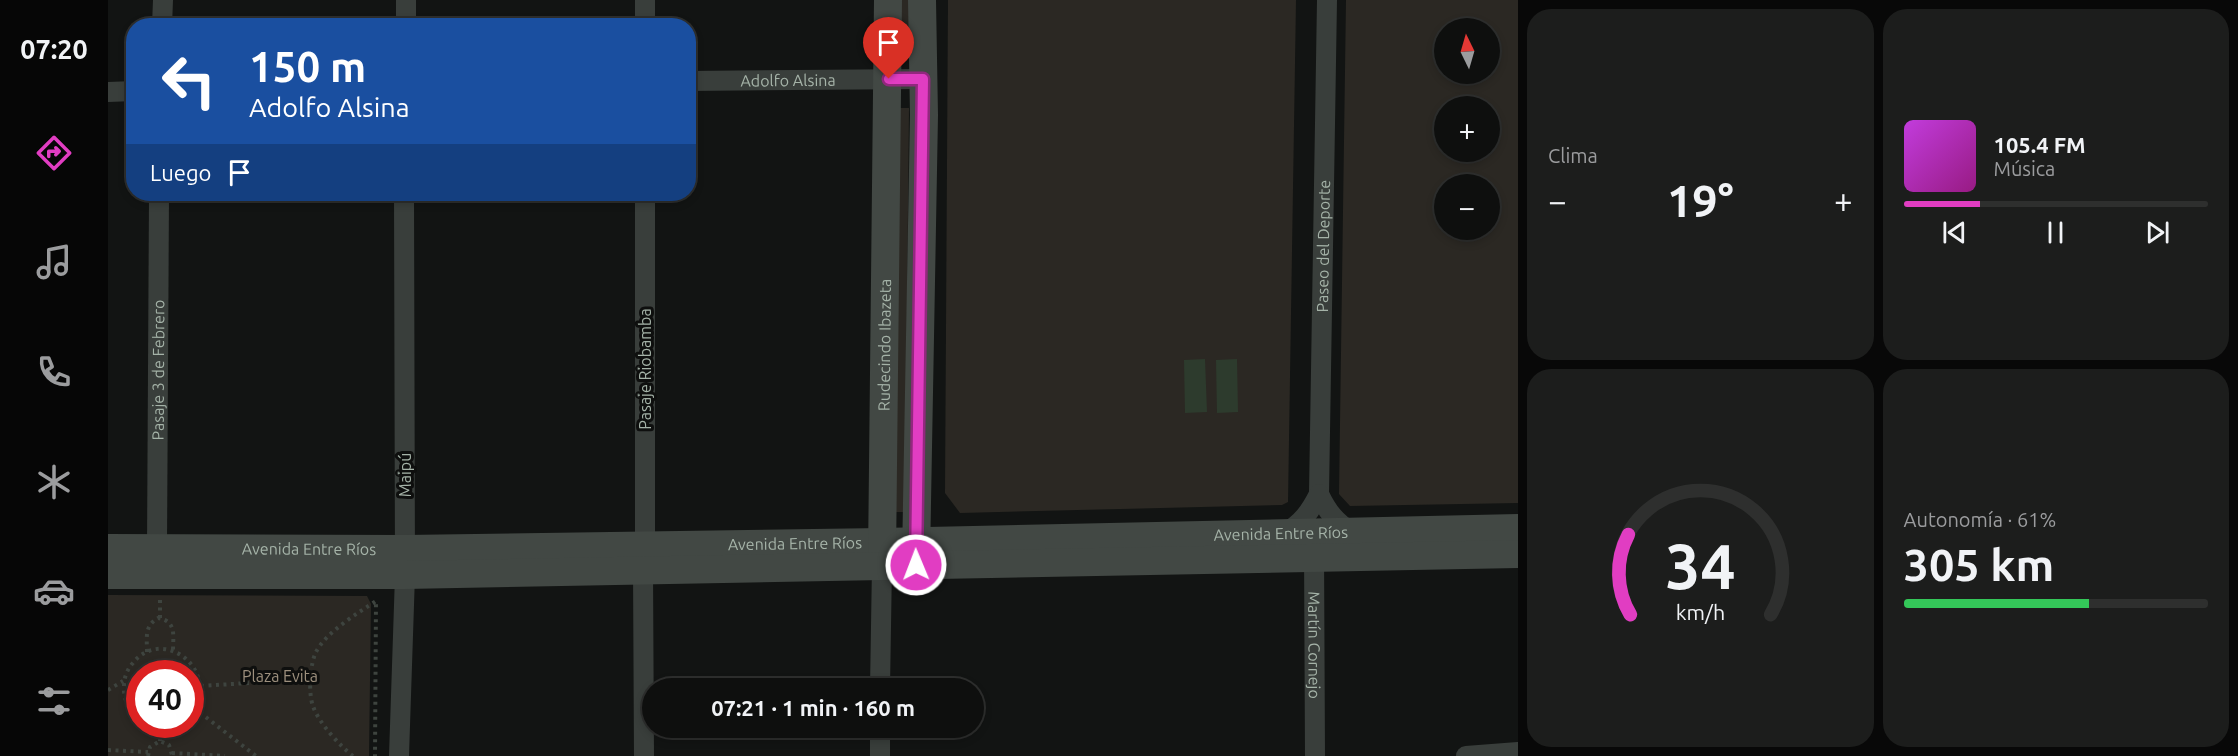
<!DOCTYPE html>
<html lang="es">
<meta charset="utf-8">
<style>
:root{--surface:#0e0f0e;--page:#1c1d1c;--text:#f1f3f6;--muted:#9b9c9e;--line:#2e2f2e;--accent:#e13dc2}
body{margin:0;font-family:Ubuntu,sans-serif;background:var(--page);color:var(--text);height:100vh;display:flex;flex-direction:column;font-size:22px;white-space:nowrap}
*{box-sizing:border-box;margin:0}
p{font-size:20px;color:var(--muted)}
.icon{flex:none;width:33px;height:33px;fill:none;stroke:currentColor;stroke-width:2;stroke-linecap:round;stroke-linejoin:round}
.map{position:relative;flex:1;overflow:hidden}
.details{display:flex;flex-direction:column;gap:9px;padding:9px;background:#080808;width:720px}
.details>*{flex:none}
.guide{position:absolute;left:18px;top:18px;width:570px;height:183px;border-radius:24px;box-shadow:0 3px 9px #0003,0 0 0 2px var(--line);background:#1a4fa0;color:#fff;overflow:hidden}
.needle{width:39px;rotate:355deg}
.controls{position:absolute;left:1326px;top:18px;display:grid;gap:12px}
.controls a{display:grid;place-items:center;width:66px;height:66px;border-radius:50%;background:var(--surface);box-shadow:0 3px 9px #0003,0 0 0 2px var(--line);font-size:30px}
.speed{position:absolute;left:18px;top:660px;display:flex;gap:12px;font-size:30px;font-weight:700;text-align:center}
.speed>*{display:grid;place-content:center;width:78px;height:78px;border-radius:50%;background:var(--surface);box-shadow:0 3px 9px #0003,0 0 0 2px var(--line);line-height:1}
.speed .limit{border:9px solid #d22;background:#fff;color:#111}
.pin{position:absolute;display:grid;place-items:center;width:51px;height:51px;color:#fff;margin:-62px -26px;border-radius:50% 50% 50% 0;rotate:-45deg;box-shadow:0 0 6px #0007}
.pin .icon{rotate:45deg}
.me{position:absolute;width:66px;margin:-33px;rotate:359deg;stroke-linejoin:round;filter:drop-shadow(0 0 4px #0008)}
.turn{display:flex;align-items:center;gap:21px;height:126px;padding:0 24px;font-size:27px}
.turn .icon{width:78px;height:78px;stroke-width:2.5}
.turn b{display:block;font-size:42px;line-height:51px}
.then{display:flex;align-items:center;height:57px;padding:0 24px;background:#0003;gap:12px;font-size:22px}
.big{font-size:45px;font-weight:700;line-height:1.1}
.details .card{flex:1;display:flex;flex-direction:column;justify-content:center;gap:9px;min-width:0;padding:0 21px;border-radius:24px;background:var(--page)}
.details .dial{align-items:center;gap:0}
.dial svg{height:156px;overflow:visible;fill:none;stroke:var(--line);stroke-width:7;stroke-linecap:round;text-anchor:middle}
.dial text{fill:var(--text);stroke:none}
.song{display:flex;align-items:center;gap:18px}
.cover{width:72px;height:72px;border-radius:9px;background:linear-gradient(135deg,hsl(290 70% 55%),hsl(310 70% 35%))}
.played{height:6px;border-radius:3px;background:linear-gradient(90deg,var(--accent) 25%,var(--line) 25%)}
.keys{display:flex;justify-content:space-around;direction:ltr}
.heat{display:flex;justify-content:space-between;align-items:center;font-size:33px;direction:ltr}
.charge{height:9px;border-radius:4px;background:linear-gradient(90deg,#34c759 61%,var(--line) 0)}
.details .tiles{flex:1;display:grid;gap:9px;grid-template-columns:repeat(2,1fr)}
.trip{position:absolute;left:534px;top:678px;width:342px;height:60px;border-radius:30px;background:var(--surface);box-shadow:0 3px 9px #0003,0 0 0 2px var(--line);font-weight:700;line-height:60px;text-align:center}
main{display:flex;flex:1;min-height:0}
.tab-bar{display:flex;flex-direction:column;width:108px;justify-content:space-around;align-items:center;background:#060606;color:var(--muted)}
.tab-bar .icon{width:42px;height:42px}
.tab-bar .selected{color:var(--accent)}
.tab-bar b{font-size:27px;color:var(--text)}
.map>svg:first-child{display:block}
.green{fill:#2b2823;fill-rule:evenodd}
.water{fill:#2d3b2d}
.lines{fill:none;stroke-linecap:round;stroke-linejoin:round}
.path{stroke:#3e443f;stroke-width:4;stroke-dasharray:3 4.5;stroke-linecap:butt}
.street{stroke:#393e3b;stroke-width:20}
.secondary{stroke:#424844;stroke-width:28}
.route-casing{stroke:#92287e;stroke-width:15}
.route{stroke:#e13dc2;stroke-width:10}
.labels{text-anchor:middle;stroke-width:6;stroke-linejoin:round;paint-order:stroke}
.street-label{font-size:16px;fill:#a5b3a8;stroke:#0e0f0e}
.park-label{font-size:16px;fill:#9d907e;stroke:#0e0f0e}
</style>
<main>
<nav class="tab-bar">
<b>07:20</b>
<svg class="icon selected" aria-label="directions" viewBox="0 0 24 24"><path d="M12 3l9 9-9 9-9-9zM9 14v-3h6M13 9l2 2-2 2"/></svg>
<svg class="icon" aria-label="music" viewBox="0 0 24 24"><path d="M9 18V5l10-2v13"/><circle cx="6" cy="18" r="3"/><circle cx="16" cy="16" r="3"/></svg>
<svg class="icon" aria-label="phone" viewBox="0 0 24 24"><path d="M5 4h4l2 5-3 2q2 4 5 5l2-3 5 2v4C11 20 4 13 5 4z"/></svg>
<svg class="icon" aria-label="climate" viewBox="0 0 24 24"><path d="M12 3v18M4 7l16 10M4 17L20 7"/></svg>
<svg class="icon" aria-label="car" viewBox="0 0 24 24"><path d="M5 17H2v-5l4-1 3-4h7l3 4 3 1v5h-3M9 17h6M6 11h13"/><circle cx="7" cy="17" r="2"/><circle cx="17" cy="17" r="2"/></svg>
<svg class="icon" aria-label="filters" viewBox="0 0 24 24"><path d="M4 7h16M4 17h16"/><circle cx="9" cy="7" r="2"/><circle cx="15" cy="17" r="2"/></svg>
</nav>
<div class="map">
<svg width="1410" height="756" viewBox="0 0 1410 756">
<rect width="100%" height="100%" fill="#121413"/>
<!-- green -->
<g class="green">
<polygon points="793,0 805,0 804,54 792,54"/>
<polygon points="840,0 1188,0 1180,502 1174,505 852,513 837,493"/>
<path d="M1238,0H1410V503L1242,506L1231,494ZM1336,28H1382V74H1336ZM1336,106H1382V152H1336ZM1336,184H1382V230H1336Z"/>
<polygon points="789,108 801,108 797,512 786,512"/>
<path d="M0,595L259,596L263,604L261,756H0ZM32,674H82V724H32Z"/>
</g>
<!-- water -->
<g class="water">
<polygon points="1097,359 1099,412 1077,413 1076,360"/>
<polygon points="1129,359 1130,412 1109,413 1108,360"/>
</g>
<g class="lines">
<!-- path -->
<g class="path">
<polyline points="52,618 52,600"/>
<path d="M39,652C39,638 36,626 50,618C69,621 65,636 65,651"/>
<polyline points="93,686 203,679"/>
<polyline points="0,690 15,681"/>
<polyline points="86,708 148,756"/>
<path d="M32,718C21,711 15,699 16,686C16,678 19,670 24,664C54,624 115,671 82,713"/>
<polyline points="47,724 63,724"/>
<polyline points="52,741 53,725"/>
<polyline points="0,750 40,752"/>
<polyline points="64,753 117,756"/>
<polyline points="40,756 42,747 52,741 61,745 64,755"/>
<path d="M245,756C232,746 210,722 205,706C200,693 202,664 208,652C218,632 250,613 268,601L267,756"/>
</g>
<!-- street -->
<g class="street">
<polyline points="54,26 55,0"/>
<polyline points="298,26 298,0"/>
<polyline points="537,26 537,0"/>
<path id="s1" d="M580,81L815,79"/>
<polyline points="0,92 26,91"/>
<polyline points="537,194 537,544"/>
<path id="s2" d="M1211,494L1219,0"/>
<path d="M1177,533C1194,523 1202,512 1211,494C1219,511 1228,523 1244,532"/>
<path id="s3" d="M49,547L51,194"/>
<path id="s4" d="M1206,547L1207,756"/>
<polyline points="535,569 536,756"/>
<polyline points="772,688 774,565"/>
<polyline points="291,756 297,575 296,194"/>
<polyline points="772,756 772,728"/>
<polyline points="1358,756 1410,752"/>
</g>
<!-- secondary -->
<g class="secondary">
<path id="s5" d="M0,548L297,549L774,542L1410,528"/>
<path id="s6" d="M774,559L780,0"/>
<polyline points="808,559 816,115 814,0"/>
<polyline points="0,575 297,575 1410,554"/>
</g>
</g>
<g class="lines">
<!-- route casing -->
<g class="route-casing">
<polyline id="route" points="781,79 815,79 808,565"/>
</g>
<!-- route -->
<use href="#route" class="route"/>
</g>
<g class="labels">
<!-- street labels -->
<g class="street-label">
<text dy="6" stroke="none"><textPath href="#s1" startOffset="100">Adolfo Alsina</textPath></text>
<text dy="6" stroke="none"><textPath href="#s2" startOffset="248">Paseo del Deporte</textPath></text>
<text dy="6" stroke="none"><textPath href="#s6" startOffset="214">Rudecindo Ibazeta</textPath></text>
<text transform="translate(537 369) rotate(-90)" y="6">Pasaje Riobamba</text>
<text dy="6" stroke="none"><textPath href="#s3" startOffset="177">Pasaje 3 de Febrero</textPath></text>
<text transform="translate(297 475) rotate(-90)" y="6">Maipú</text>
<text dy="6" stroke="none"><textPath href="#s5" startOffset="1173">Avenida Entre Ríos</textPath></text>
<text dy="6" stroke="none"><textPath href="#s5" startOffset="687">Avenida Entre Ríos</textPath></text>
<text dy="6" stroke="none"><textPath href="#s5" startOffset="201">Avenida Entre Ríos</textPath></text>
<text dy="6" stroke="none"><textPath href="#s4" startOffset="98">Martín Cornejo</textPath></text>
</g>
<!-- park labels -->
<g class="park-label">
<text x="172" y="682">Plaza Evita</text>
</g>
</g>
</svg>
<div class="controls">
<a><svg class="needle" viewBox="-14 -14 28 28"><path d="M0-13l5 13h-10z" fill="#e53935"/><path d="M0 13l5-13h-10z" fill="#9b9c9e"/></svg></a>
<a>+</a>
<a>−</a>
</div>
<div class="speed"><div class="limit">40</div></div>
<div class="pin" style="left:781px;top:79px;background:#d93025"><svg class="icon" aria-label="arrive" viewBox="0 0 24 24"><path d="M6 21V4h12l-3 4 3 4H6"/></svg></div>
<svg class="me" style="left:808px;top:565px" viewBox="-20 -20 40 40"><circle r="17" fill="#e13dc2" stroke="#fff" stroke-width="3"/><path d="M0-11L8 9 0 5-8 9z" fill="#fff"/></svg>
<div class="trip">07:21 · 1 min · 160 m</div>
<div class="guide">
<div class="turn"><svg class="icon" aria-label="left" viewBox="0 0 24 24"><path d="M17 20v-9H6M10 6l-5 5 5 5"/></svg><div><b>150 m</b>Adolfo Alsina</div></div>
<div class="then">Luego<svg class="icon" aria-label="arrive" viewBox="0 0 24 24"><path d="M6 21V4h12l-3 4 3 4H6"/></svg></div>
</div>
</div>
<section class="details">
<div class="tiles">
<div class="card"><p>Clima</p>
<div class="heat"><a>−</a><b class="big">19°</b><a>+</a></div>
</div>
<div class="card">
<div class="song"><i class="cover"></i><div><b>105.4 FM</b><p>Música</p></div></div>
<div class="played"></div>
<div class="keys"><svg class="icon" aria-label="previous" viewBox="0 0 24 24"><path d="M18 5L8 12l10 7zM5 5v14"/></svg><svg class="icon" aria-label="pause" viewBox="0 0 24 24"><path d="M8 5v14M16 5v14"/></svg><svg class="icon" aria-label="next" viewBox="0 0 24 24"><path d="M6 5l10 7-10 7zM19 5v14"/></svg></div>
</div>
<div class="card dial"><svg viewBox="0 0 100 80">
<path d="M14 69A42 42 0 1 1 86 69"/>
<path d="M14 69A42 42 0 0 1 13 28" stroke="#e13dc2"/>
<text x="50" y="56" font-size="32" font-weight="700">34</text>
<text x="50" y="72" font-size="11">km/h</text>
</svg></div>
<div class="card"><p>Autonomía · 61%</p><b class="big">305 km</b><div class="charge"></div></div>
</div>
</section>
</main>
